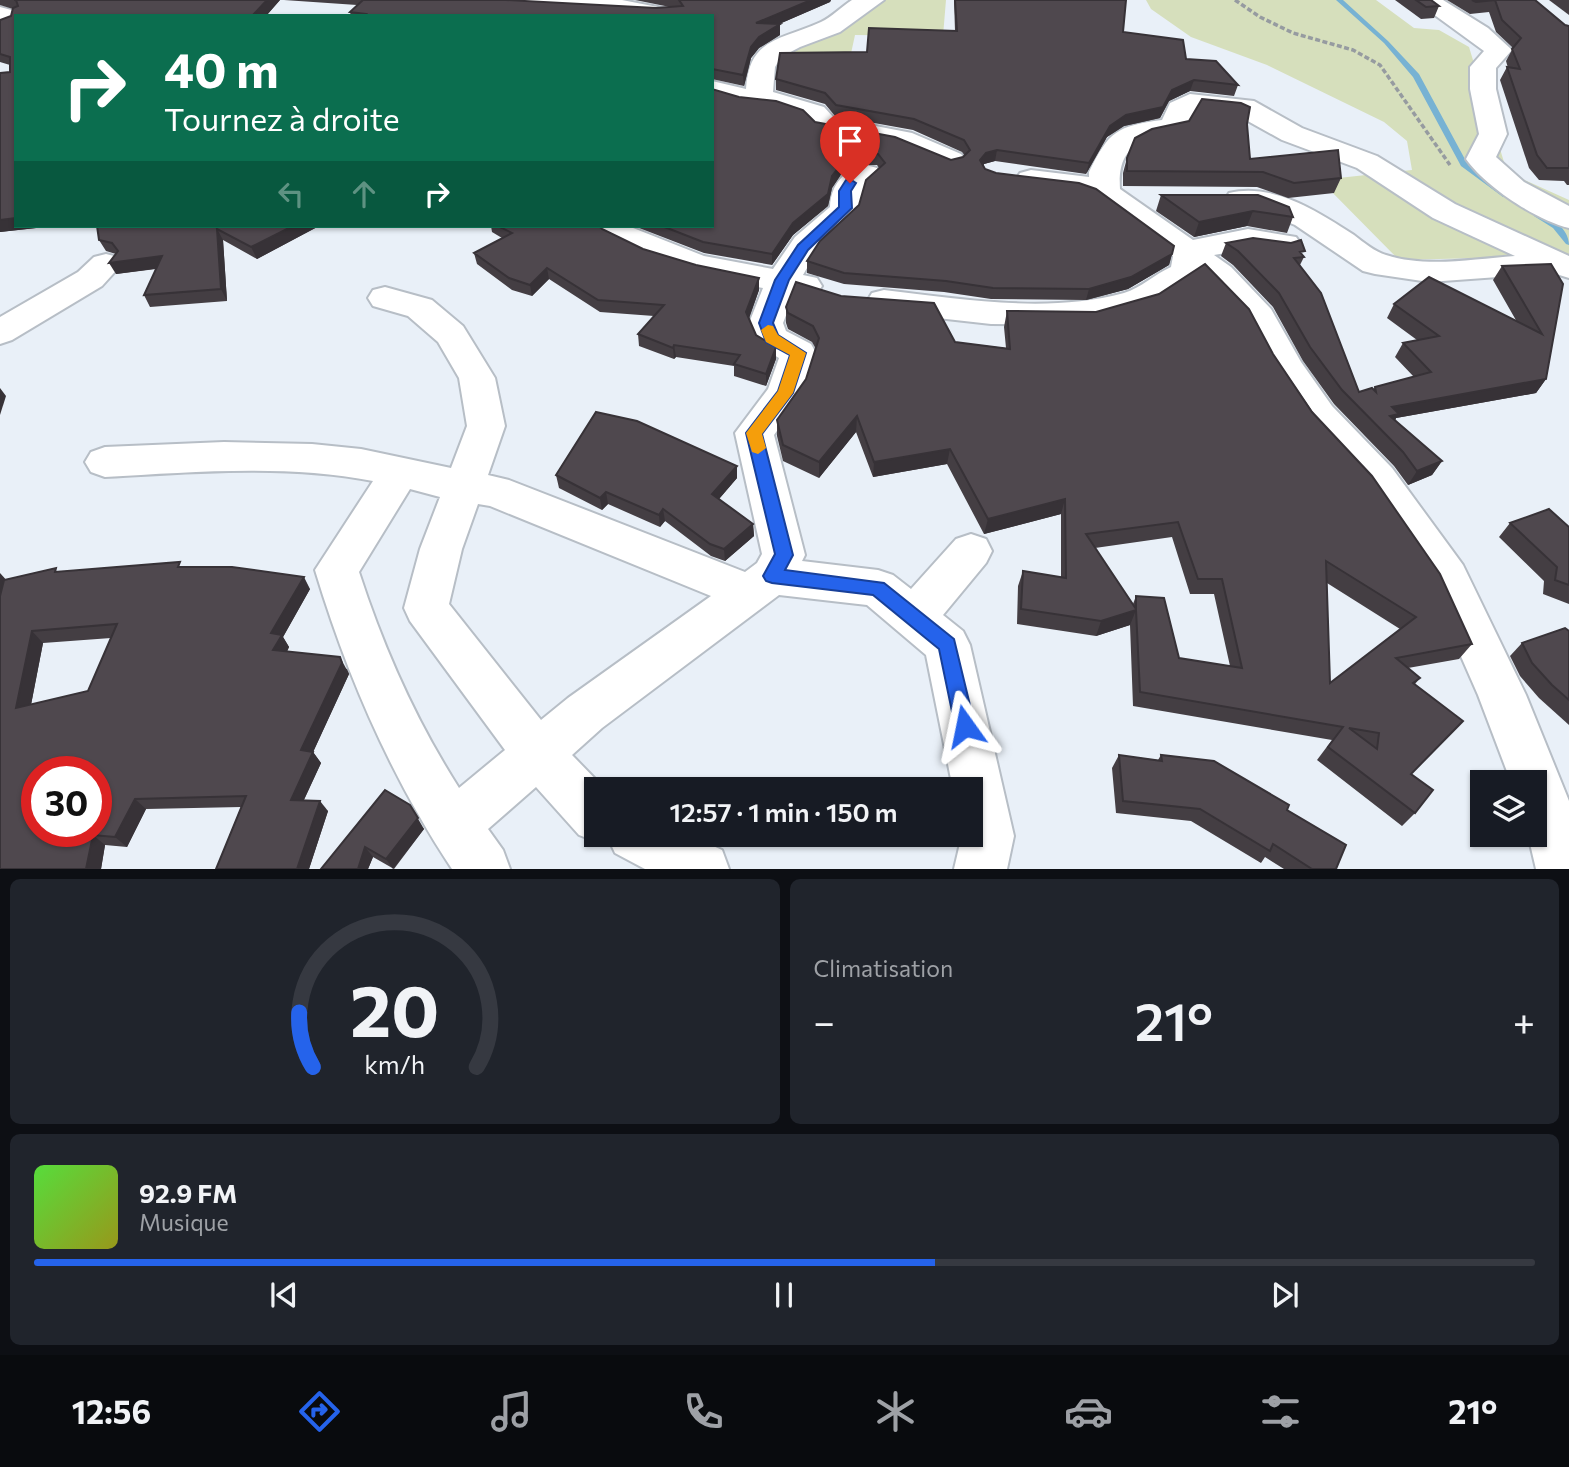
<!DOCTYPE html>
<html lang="fr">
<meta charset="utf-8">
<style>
:root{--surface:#171b24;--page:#20242c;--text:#f1f3f6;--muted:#9ea1a6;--line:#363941;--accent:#2563eb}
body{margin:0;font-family:Commissioner,sans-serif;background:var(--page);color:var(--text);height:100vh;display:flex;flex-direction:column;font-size:26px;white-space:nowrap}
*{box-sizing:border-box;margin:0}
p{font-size:23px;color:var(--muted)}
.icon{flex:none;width:38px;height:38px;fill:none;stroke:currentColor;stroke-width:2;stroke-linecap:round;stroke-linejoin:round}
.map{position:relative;height:869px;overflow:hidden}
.details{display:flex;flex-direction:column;gap:10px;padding:10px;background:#0d0f14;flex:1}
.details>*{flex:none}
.guide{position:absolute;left:14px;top:14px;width:700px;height:214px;border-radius:0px;box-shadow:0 2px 5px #0004;background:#0b6e4f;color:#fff;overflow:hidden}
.tools{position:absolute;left:1470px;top:770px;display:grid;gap:14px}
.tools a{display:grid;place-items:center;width:77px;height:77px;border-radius:0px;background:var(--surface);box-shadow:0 2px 5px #0004;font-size:35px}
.speed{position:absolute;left:21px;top:756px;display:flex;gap:14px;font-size:35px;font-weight:700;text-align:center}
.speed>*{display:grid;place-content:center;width:91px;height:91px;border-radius:50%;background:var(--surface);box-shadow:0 2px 5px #0004;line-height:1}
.speed .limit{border:10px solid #d22;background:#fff;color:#111}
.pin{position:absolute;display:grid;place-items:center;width:60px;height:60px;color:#fff;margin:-72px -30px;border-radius:50% 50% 50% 0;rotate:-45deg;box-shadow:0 0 7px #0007}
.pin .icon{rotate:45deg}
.me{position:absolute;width:77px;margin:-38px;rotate:348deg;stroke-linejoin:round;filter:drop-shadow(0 0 5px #0008)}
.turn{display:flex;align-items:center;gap:24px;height:147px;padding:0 35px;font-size:32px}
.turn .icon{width:91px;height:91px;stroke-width:2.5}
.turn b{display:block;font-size:49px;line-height:60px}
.lanes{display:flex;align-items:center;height:66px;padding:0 35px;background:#0003;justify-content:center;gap:35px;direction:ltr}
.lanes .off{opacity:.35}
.big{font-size:52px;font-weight:600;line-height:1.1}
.details .card{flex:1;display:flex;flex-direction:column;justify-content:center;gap:10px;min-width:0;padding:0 24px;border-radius:10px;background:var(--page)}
.details .dial{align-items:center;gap:0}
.dial svg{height:182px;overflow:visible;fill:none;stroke:var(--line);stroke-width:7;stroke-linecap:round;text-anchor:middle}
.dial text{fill:var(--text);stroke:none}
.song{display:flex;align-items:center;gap:21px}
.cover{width:84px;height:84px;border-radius:10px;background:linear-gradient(135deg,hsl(110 70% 55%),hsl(60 70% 35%))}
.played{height:7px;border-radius:4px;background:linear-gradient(90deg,var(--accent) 60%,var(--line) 60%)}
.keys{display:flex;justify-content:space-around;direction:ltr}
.heat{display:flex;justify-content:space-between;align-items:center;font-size:38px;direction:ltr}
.details .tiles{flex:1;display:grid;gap:10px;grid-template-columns:1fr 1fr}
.card:last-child{grid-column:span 2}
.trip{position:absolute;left:584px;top:777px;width:399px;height:70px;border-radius:0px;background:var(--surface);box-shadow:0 2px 5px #0004;font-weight:600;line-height:70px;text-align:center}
.tabs{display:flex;height:112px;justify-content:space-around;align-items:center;background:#090b0e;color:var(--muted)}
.tabs .icon{width:49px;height:49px}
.tabs .on{color:var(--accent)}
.tabs b{font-size:32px;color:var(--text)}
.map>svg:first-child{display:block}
.green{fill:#d6dfbc}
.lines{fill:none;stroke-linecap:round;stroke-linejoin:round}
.stream{fill:#77b2d3;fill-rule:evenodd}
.minor-casing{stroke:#b7bec6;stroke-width:4}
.path{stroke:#969ba0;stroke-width:3.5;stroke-dasharray:5 2.5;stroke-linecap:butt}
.minor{fill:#fff;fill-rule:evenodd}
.wall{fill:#443e43;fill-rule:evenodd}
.shaded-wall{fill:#373237}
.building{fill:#4f484e;stroke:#373237;stroke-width:2;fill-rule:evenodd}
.route{fill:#2563eb;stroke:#184099;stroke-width:2}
.slow{fill:#f59e0b}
</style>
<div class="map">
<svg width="1569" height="869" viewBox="0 0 1569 869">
<rect width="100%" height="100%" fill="#e9f0f8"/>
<!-- green -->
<g class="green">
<polygon points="859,0 946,0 943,36 855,35 850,58 788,59 784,38 840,16"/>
<polygon points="1146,0 1376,0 1414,28 1439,30 1469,47 1507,172 1569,200 1569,260 1519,257 1399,260 1320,180 1412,170 1407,141 1384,122 1267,65 1191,37 1151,9"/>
</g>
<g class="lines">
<!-- stream -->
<g class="stream">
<polygon points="1336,0 1343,0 1388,41 1419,74 1467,163 1509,193 1509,197 1503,197 1461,166 1413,77 1384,43"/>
<path d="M1537,211C1551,218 1569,228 1569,245L1566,244L1553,228L1534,216V212Z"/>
</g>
<!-- minor casing -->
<g class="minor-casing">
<g id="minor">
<path d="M481,0H622L678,11L681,16C617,16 556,8 493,7L485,5Z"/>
<path d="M852,0H884L840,32L800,47L781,57L775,67L773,92L824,107L834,118L912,133L961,154L966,160L961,166L951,169L895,146L815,131L804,119L777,109L740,105L712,98V81L746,89C749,37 782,40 821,22C832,17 841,7 852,0Z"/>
<path d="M1414,0H1443L1488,28L1512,50L1496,68V89L1507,134L1496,157L1524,182L1569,206V228C1536,220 1486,187 1466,159L1479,134L1470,89V67L1484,51Z"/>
<polygon points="0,7 19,12 21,16 16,16 16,24 0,31"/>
<path d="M1190,94L1254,101L1302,128L1377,156L1455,204L1569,256V278L1553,273L1429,282L1375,274L1363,271L1295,225L1253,208L1229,205L1225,199L1229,193C1273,182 1319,212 1354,235C1363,242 1375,252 1386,255C1426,268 1473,259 1515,256L1433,218L1357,168L1282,140L1237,115L1196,111L1184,133C1147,142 1117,139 1120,189L1193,240L1248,229L1296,237L1301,244L1296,251L1285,254L1248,249L1214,255L1231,267L1271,309L1301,362L1332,406L1392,468L1463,565L1526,695L1569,801V869H1536L1528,835H1535V782H1511L1478,695L1431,588L1364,490L1306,426L1268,368L1245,323L1207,281L1200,276L1153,307L1091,325L991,324L884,312L872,309L867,301L872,293L884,290C962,299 1047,314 1124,293C1141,288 1155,274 1171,267L1173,256C1147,237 1111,203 1081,194C1062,188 1040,190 1020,185L1016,179L1020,173L1031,170L1089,177V172C1109,131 1117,126 1162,120L1170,103Z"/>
<path d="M866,165L877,168L881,174L863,190L860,208L856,215C838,236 816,250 803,275L817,278L822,286L817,294L805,297L794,295L783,323L786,331L811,344L816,353L804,393L774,435L805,555L802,561L878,570L893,575L911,589L956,539L971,534L986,539L992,551L986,563L943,615L963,631L970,645L1014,836L1007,869H954L962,835H971V789H953L926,655L867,605L779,595L602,728L572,755L605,789H597V835H689L722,850L729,869H645L615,853L608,838L597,842L579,835L536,787L488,829L503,850L510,869H452C391,777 347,676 315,570L373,481C286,464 193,472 105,477L91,472L85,462L91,452L105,447L224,442L312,444L361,449L451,468L467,426L459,378L438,342L408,316L373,306L368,298L373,290L385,287L432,300L463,326L495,378L505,426L488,475L509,480L745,572L757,563L762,554L735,433L768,389L779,358L759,346L749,323L763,288C723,280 617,260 593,226H628L704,256L773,269L795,237L830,207C831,184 844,170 866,165ZM410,489L440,497L420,549L404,608L410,621L505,750L459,788C415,719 384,649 359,572ZM478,504L490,506L711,596L568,698L541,720L449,604L462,549Z"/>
<polygon points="106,254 118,257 122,264 102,286 12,340 0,344 0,317 78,272 94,257"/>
</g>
</g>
<!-- path -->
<polyline class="path" points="1235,0 1260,17 1293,33 1353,50 1380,65 1450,165"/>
<!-- minor -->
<use href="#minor" class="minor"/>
</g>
<!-- wall -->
<g class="wall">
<polygon points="0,0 280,0 266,16 16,16 16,226 54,226 0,232 0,73 10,72 10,65 0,62 0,20 11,16 13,9 0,5"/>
<polygon points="284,0 506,0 656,8 670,7 635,0 831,0 830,2 779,24 780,24 780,35 759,48 751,58 744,86 712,79 712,16 351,16 350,12 357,5"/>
<polygon points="954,0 1126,0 1123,32 1186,59 1238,85 1234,96 1190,91 1169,101 1160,118 1124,126 1107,137 1086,174 995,161 984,164 983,166 985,169 1172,254 1169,265 1128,289 1086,300 991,299 944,292 844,284 807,273 807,261 859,205 879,168 877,165 859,165 842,173 832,188 828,206 793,235 772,265 704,253 634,226 712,226 815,122 951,160 963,157 965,156 962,152 913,130 835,116 825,104 776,90 776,79 867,52 955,31"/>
<polygon points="1395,0 1431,0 1439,6 1434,18 1421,19"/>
<polygon points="1447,0 1535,0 1565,25 1569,26 1569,185 1567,185 1564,181 1539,180 1529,168 1500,80 1507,67 1508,68 1506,61 1513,48 1496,32 1489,12 1470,14"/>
<polygon points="1549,0 1569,0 1569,15"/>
<polygon points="1247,124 1250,159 1341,178 1334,193 1288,198 1257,187 1123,186 1123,173 1127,158"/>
<polygon points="1161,195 1293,217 1287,233 1247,226 1194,237 1156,211"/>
<polygon points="97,226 319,226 257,259 223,240 227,301 150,307 144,295 156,269 116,274 116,254 106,251 99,240"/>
<polygon points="491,226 599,226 602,229 643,249 696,265 759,278 759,290 749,318 756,335 776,347 776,359 766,386 734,376 734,366 676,357 674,359 639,346 638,334 654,316 600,312 549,279 532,296 512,290 477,264 474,253 502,238 492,232"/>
<polygon points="1226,243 1302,256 1304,257 1300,265 1359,392 1374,389 1375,387 1414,377 1395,357 1403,343 1417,340 1387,318 1394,304 1517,322 1493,280 1502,266 1551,264 1546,379 1536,393 1396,418 1395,421 1442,461 1432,475 1408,485 1394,466 1334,404 1303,361 1273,307 1233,265 1221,256"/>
<path d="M786,307L955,342L1006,348L1004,327L1007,311L1273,354L1472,644L1459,659L1408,668L1420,678L1415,684L1411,774L1415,813L1402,826L1317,760L1332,740L1133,706L1130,625L1096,636L1017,624L1018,586L1023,571L1061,577V514L984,534L947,464L873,477L856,432L819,478L783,461L777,436V420L806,379L816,349L812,342L788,329L786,323ZM1172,537L1190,594H1214L1230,666L1179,658L1136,596L1133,604L1095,548ZM1327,583L1400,629L1330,683Z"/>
<polygon points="737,466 737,478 719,499 753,524 754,536 725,561 711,556 665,521 660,527 608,504 602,510 559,488 556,475"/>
<polygon points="1510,523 1569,527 1569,604 1543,594 1544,581 1499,537"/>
<path d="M183,567L310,589L283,637L289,647L287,652L347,669L349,674L313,752L321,763L304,800L328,811L309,869H216L241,807L146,809L127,847L105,845L101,869H0L6,580L59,572ZM111,638L88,691L31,705L43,643Z"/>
<polygon points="1569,631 1569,725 1539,698 1520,676 1510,656 1522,643"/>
<polygon points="1119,755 1158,760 1161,755 1287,810 1336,869 1284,869 1265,857 1261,863 1191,821 1116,813 1112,768"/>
<polygon points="385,790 424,829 394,869 373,857 368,869 321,869"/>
</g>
<!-- shaded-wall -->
<g class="shaded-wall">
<polygon points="267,0 280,0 266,16 252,16"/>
<polygon points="811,0 831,0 830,2 756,34 756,23"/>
<polygon points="780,24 780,35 759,48 751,58 744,86 743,75 751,47 759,37"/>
<polygon points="1194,80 1190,91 1169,101 1160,118 1124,126 1107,137 1086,174 1089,163 1110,126 1126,115 1172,90"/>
<polygon points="997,150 995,161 984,164 978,171 980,160 986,153"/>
<polygon points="859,154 859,165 842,173 832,188 828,206 793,235 772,265 772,254 793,223 843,162"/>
<polygon points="1253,211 1247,226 1194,237 1199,222"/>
<polygon points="16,218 16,226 54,226 0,232 0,220"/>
<polygon points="293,226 319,226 257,259 251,247"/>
<polygon points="217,229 223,240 227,301 221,289"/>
<polygon points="1172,254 1169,265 1128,289 1086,300 1089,289"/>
<polygon points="162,256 168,267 116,274 109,263"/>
<polygon points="547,268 549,279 532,296 530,285"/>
<polygon points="759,278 759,290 747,324 746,312"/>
<polygon points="674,345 676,357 674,359 673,348"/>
<polygon points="776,347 776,359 766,386 766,374"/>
<polygon points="1546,379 1536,393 1396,418 1391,427 1381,430 1392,407"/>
<polygon points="0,388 6,396 0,415"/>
<polygon points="857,416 856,432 819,478 819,462"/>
<polygon points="950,449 947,464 873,477 874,462"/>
<polygon points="1442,461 1432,475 1408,485 1417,471"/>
<polygon points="737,466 737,478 713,506 712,494"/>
<polygon points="606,492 608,504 602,510 600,498"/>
<polygon points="1065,499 1061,514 984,534 988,519"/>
<polygon points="663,509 665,521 660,527 659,515"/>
<polygon points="753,524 754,536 725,561 724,549"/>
<polygon points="0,573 9,583 0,619"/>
<polygon points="304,577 310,589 283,637 289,647 281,662 273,650 271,633"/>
<polygon points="1136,610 1130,625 1096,636 1101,621"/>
<polygon points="32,631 43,643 28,720 16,708"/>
<polygon points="340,657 349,674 309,761 301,750"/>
<polygon points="313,752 321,763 299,810 291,800"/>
<polygon points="135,799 146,809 127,847 115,837"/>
<polygon points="320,801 328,811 309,869 297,869"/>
<polygon points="410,805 424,829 393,869 386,859"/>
<polygon points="93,835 105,845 101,869 86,869"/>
<polygon points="365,847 373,857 368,869 358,869"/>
</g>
<!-- building -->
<g class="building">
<polygon points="14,0 267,0 252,16 16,16 16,218 0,220 0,73 10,72 10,57 0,54 0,20 11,16 13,8 18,6 16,0"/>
<polygon points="363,0 506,0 656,8 683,6 679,0 811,0 756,23 780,24 759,37 751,47 743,75 712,69 712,16 364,16 366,14 350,12"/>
<polygon points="955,0 1126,0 1123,32 1183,40 1186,59 1216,61 1238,85 1194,80 1172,90 1163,107 1126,115 1110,126 1089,163 997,150 986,153 980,160 985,169 996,173 1079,183 1096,189 1174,246 1172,254 1131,277 1089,289 993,288 946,281 844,273 807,261 820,241 859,205 866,180 885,163 878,154 859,154 843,162 832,176 828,194 793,223 772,254 703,242 662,226 712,226 712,89 739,97 776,101 803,110 815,122 895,137 951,160 963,157 970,150 964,140 914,119 836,105 825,93 776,79 780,53 867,52 869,28 957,31"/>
<polygon points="1416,0 1431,0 1439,6 1426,7"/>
<polygon points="1472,0 1535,0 1565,25 1569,26 1569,168 1547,168 1537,155 1507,67 1520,69 1512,49 1521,38 1502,20 1495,0 1476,2"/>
<polygon points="1202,99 1241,103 1250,107 1247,124 1250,159 1338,150 1341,178 1294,183 1263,172 1127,171 1127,158 1135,138 1152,129 1189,121"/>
<polygon points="1161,195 1258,195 1289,207 1293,217 1253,211 1199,222"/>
<polygon points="97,226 293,226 251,247 217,229 221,289 144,295 162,256 109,263 118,251 112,243 99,240"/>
<polygon points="498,226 599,226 602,229 643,249 696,265 759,278 746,312 756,335 776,347 766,374 734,364 740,355 674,345 673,348 638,334 664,305 598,300 547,268 530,285 509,278 474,253 512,233"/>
<polygon points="1253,238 1291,243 1301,240 1305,251 1300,252 1304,257 1294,258 1321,293 1359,392 1372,388 1376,392 1375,387 1431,372 1403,343 1439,336 1394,304 1429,277 1542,334 1502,266 1551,264 1563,284 1546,379 1392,407 1399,414 1390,416 1442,461 1417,471 1403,452 1342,390 1310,347 1279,293 1238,251 1226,243"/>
<path d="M1205,264L1249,309L1273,354L1312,412L1372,476L1440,574L1472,644L1396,658L1420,678L1413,683L1463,721L1411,774L1433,790L1415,813L1328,747L1343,727L1140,692L1136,610L1101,621L1021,609L1023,571L1066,578L1065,499L988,519L950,449L874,462L857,416L819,462L783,445L777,420L806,379L819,338L813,326L788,313L786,307L796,282L841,296L934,303L955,342L1010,349L1007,311L1096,312L1159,294ZM1178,522L1198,579H1222L1242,668L1179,658L1164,598L1136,596V609L1086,534ZM1326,561L1416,617L1330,683ZM1349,728L1379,733L1377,749Z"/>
<polygon points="596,412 637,421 737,466 712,494 753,524 724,549 710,544 663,509 659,515 606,492 600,498 556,475"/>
<polygon points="1549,509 1569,527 1569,585 1555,580 1557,567 1510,523"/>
<path d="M180,562L178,567H232L304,577L271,633L282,635L273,650L340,657L342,663L301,750L313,752L291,800L320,801L297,869H216L246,796L135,799L115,837L93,835L86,869H0V596L4,580L56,568L55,572ZM117,624L88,691L16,708L32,631ZM37,772H96V831H37Z"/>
<polygon points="1565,628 1569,631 1569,700 1552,685 1532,663 1522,643"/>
<polygon points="1119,755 1162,761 1161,755 1214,761 1289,805 1287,810 1346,845 1336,869 1312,869 1273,844 1270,851 1200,809 1123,801"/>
<polygon points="385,790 410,805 418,818 386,859 365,847 358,869 321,869"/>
</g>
<!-- route -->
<polygon class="route" points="850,179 856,183 851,191 852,208 808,250 789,280 773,323 778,335 806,353 793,393 762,434 793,555 785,570 884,583 954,639 975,726 972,733 965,736 958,733 955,726 939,649 873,595 772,583 766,581 763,576 775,554 746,433 778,391 790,355 766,342 759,323 775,280 798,245 839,207 839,191 846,180"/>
<!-- slow -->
<polygon class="slow" points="768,325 773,326 778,335 806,353 793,393 762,434 766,448 758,454 752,452 746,433 778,391 790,355 766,342 761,330"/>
</svg>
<div class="tools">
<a><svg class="icon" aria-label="layers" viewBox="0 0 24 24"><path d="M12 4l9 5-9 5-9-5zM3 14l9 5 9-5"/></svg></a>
</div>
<div class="speed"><div class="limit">30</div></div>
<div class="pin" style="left:850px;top:183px;background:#d93025"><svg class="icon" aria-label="arrive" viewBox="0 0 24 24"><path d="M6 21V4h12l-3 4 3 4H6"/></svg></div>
<svg class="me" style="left:965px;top:726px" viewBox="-20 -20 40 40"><path d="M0-17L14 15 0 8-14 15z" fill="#2563eb" stroke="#fff" stroke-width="4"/></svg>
<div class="trip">12:57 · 1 min · 150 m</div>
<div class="guide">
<div class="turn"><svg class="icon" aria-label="right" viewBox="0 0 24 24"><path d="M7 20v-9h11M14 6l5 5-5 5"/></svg><div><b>40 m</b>Tournez à droite</div></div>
<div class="lanes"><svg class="icon off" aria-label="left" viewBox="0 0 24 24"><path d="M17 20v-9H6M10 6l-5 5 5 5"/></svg><svg class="icon off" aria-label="ahead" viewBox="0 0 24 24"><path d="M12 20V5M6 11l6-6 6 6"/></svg><svg class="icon" aria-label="right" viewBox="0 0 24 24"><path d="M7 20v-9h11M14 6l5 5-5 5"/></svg></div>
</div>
</div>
<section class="details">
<div class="tiles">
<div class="card dial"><svg viewBox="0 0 100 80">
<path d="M14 69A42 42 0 1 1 86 69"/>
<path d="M14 69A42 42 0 0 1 8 45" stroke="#2563eb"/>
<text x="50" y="56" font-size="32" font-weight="700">20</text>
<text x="50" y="72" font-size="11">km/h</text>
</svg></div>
<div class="card"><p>Climatisation</p>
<div class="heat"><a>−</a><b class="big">21°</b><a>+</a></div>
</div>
<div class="card">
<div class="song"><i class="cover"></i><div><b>92.9 FM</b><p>Musique</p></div></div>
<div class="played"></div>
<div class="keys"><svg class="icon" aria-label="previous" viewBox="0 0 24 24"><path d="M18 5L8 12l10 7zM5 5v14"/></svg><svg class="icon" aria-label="pause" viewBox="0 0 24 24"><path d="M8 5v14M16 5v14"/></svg><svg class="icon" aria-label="next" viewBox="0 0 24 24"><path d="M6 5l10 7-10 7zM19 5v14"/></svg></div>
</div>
</div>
</section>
<nav class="tabs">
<b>12:56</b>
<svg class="icon on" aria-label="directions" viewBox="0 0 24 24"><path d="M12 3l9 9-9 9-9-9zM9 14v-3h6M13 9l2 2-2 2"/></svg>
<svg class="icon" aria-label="music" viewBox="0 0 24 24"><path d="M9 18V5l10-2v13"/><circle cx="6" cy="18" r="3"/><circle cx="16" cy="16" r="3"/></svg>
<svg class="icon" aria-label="phone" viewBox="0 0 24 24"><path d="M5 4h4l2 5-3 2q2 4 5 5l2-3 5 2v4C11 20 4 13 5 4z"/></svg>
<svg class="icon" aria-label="climate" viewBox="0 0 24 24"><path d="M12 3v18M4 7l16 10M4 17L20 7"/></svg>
<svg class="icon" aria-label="car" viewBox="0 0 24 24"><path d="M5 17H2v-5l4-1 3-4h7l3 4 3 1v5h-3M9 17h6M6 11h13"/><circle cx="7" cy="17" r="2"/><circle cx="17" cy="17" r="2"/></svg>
<svg class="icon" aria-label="filters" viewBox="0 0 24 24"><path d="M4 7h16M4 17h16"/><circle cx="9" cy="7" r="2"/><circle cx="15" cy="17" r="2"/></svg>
<b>21°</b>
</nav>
